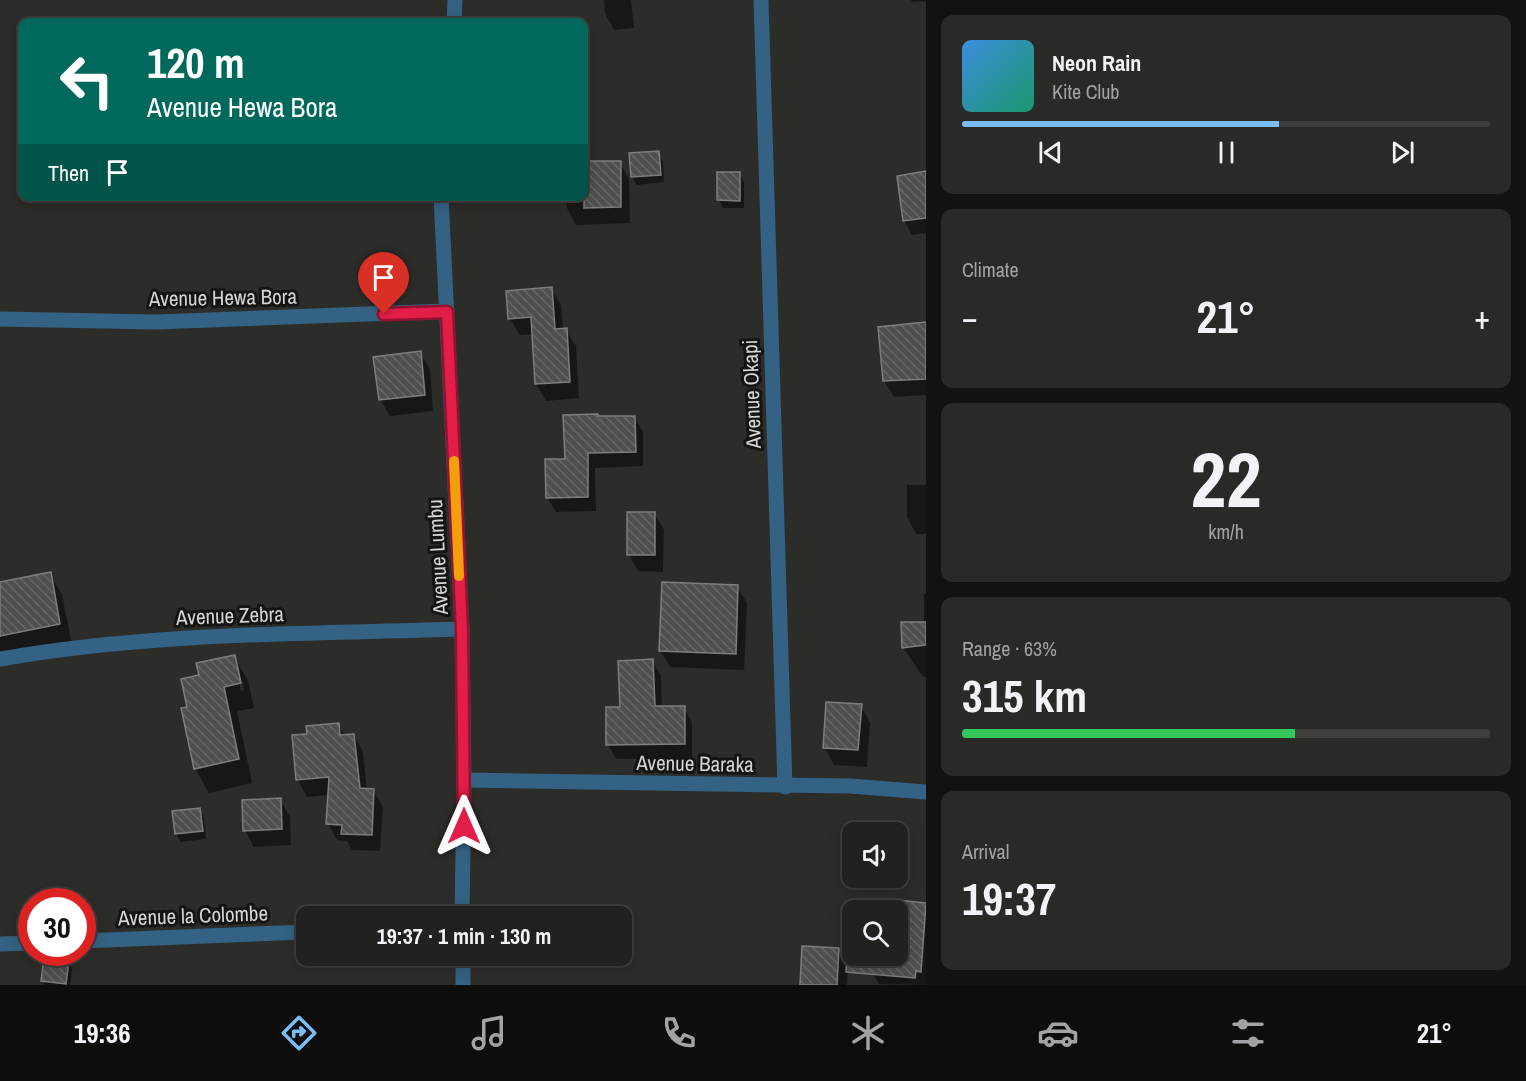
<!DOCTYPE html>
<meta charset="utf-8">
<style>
:root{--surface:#21211f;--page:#292928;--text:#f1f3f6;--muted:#a2a3a4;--line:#3e3e3d;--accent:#78bff7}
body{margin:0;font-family:"Archivo Narrow",sans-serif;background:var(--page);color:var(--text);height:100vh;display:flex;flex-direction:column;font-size:22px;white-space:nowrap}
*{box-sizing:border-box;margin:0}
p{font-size:20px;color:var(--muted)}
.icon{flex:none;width:33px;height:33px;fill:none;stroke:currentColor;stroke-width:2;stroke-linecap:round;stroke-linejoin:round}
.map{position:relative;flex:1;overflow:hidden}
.drawer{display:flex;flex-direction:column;gap:15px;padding:15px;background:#121211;width:600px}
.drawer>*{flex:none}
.guide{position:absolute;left:18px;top:18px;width:570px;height:183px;border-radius:12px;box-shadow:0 3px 15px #0003,0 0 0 2px var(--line);background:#00695c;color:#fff;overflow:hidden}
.tools{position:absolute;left:842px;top:822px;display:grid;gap:12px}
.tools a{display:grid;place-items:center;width:66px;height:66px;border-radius:12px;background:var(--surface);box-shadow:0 3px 15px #0003,0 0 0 2px var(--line);font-size:30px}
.speed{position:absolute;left:18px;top:888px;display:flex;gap:12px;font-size:30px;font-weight:700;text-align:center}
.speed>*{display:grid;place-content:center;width:78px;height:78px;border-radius:50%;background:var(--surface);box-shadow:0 3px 15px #0003,0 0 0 2px var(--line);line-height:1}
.speed .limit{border:9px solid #d22;background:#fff;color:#111}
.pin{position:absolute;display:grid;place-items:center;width:51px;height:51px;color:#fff;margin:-62px -26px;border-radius:50% 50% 50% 0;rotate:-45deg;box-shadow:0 0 6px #0007}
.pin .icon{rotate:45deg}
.me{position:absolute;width:66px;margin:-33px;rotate:0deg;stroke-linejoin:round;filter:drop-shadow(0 0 4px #0008)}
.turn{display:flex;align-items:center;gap:21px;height:126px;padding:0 30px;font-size:27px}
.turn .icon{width:78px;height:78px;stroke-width:2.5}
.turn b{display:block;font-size:42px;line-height:51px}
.then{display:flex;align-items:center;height:57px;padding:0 30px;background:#0003;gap:12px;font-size:22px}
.big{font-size:45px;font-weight:800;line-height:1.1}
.drawer .widget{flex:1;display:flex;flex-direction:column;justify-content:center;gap:9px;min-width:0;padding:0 21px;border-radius:12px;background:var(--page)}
.drawer .dial{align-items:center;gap:0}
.dial b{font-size:78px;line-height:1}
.song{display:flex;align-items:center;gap:18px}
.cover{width:72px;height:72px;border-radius:9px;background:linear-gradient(135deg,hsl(210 70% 55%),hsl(160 70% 35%))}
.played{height:6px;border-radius:3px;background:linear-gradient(90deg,var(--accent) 60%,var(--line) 60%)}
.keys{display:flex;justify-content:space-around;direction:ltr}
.heat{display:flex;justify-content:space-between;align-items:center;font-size:33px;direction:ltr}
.charge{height:9px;border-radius:4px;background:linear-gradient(90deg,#34c759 63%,var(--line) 0)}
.trip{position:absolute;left:296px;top:906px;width:336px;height:60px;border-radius:12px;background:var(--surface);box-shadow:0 3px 15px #0003,0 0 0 2px var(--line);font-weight:800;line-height:60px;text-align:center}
.menu{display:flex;height:96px;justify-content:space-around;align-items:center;background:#0d0d0c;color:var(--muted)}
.menu .icon{width:42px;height:42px}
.menu .selected{color:var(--accent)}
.menu b{font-size:27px;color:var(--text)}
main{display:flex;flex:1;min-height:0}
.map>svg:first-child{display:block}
.shadow{fill:#0007;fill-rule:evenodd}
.building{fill:url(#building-back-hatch);stroke:#7e7e7b;stroke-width:1.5}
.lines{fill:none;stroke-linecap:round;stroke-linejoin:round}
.minor{stroke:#346284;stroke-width:15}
.route-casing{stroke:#92132f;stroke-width:15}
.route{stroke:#e11d48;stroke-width:10}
.slow{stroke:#f59e0b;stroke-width:10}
.labels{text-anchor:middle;stroke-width:6;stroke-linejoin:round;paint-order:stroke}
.street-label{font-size:21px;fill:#d4d4d2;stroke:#141513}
</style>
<main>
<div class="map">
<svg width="926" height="985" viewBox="0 0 926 985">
<defs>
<pattern id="building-back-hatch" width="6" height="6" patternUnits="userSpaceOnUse" patternTransform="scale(1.5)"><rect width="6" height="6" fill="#4f4f4c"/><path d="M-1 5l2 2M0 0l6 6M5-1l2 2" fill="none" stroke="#676765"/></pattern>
</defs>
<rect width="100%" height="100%" fill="#2c2c29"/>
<!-- shadow -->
<g class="shadow">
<polygon points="604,0 631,0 634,28 614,30 605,13"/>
<polygon points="911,0 926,0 926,1 912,2"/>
<polygon points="658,153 663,161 664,182 637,185 632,177"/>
<polygon points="584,163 620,163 629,179 630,223 576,225 567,208 566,196 584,196"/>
<polygon points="926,173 926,233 912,235 904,220"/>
<polygon points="740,174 744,182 744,208 723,208 719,200"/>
<polygon points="551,289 561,305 563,330 566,330 576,346 579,398 546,401 536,384 534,334 520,335 510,319"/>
<polygon points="926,324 926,395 894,397 884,381"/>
<polygon points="420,353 430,369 433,411 390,416 380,399"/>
<polygon points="599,417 634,417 643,432 643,466 595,468 596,511 556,512 547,497 566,460"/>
<polygon points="907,485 926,485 926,534 916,534 907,517"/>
<polygon points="654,513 664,530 663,572 638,571 629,555"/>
<polygon points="50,574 62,595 72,645 0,659 0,584"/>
<polygon points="737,587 747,603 744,670 670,667 660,650"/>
<polygon points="924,593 926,593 926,677 923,677 903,647 924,623"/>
<path d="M234,656L248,681L254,708L237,711L252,783L209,793L195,768L189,708L200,676ZM239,681H242L244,690L241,691Z"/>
<polygon points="652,661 661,676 662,708 684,708 692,722 692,758 616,759 608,745 622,708"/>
<polygon points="861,706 870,723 867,767 834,765 825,748"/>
<polygon points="338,724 345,736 354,735 363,752 367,790 373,790 383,807 380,851 352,850 347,841 337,840 328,823 330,795 307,797 298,780 293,737 309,735"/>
<polygon points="280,800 290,817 291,845 254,847 245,830"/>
<polygon points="200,810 204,818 206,839 181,842 176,834"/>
<polygon points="881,900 926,904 926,985 879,984 869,968 870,956 897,956 897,910 880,910"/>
<polygon points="838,950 848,966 847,985 801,985"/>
<polygon points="68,961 72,969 70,985 45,985 43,981"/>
</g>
<!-- building -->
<g class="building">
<polygon points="659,151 661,175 631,177 629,153"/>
<polygon points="584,161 621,161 621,207 584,208"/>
<polygon points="926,171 926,218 903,221 897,176"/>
<polygon points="717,172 740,172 740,201 717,200"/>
<polygon points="552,287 555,329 567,328 570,382 535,384 531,317 508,319 506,291"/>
<polygon points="926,322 926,379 883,381 878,327"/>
<polygon points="421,351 425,395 379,400 373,357"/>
<polygon points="598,414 598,416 635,416 636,452 588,453 588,497 546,498 545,459 565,459 563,415"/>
<rect x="627" y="512" width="28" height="43"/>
<polygon points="51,572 60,624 0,636 0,582"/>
<polygon points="662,582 738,585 736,654 659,651"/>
<polygon points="901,622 926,622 926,645 902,648"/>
<polygon points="235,655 241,683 224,687 239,759 194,769 181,708 187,707 181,679 199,675 196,663"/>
<polygon points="653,659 655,706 685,706 685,744 606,745 606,707 620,707 618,661"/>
<polygon points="826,702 862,704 858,750 823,748"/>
<polygon points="339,723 340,735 354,734 360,788 374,789 372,835 341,834 342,825 326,824 329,777 296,780 292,735 307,734 306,726"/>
<polygon points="281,798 282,829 243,831 242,800"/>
<polygon points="200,808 203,831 175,834 172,811"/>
<polygon points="897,900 926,903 921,972 916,971 915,978 846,972 847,956 897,956"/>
<polygon points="802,946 839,948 837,985 800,985"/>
<polygon points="44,957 69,960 66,984 41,981"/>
</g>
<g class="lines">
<!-- minor -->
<g class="minor">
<polyline points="761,0 785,787"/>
<polyline points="454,22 455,0"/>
<polyline points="441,196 462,629 464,780 462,916"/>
<polyline points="0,319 156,322 447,311"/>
<path d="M0,659C152,632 308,634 462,629"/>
<polyline points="464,780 850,786 926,792"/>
<polyline points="82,941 306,932"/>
<polyline points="0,944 32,943"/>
<polyline points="463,956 463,985"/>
</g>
</g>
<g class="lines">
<!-- route casing -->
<g class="route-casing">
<polyline id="route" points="384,314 447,312 462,629 464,826"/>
</g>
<!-- route -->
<use href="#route" class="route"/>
<!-- slow -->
<polyline class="slow" points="454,461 459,576"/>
</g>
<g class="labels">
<!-- street labels -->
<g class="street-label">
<text transform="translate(223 298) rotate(-1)" y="7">Avenue Hewa Bora</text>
<text transform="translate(752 394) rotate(-92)" y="7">Avenue Okapi</text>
<text transform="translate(438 557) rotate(-93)" y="7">Avenue Lumbu</text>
<text transform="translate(230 616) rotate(-2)" y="7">Avenue Zebra</text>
<text transform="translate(695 764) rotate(1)" y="7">Avenue Baraka</text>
<text transform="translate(193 916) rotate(-2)" y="7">Avenue la Colombe</text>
</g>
</g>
</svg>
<div class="tools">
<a><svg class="icon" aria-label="sound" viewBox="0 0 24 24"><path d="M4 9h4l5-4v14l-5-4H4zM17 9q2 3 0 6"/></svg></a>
<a><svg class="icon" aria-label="search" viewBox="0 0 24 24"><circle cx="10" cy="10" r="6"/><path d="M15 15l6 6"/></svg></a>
</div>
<div class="speed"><div class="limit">30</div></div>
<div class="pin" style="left:384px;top:314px;background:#d93025"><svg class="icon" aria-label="arrive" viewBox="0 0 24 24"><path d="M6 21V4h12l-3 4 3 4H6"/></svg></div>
<svg class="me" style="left:464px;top:826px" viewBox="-20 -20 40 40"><path d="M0-17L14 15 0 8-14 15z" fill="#e11d48" stroke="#fff" stroke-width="4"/></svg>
<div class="trip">19:37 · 1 min · 130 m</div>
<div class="guide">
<div class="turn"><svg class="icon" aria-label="left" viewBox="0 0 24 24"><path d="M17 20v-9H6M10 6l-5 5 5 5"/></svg><div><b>120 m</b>Avenue Hewa Bora</div></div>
<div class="then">Then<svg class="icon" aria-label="arrive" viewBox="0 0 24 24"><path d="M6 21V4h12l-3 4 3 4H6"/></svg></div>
</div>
</div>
<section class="drawer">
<div class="widget">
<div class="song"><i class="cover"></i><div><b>Neon Rain</b><p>Kite Club</p></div></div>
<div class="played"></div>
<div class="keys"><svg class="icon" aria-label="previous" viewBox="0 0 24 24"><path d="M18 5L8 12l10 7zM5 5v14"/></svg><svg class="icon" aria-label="pause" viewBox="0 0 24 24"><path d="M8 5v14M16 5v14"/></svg><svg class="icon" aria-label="next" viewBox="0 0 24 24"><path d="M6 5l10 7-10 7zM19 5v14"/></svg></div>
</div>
<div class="widget"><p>Climate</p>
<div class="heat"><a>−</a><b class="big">21°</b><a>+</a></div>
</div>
<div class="widget dial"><b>22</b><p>km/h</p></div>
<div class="widget"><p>Range · 63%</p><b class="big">315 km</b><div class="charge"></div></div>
<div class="widget"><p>Arrival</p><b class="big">19:37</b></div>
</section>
</main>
<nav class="menu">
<b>19:36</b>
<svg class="icon selected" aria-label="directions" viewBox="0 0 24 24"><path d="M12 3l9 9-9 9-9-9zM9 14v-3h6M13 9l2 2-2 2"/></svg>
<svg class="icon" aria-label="music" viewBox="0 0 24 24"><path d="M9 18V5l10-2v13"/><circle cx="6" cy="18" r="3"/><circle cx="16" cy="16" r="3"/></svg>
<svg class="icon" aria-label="phone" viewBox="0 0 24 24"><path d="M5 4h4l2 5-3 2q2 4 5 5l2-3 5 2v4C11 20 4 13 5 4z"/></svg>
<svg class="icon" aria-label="climate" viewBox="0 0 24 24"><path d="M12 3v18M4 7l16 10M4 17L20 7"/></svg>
<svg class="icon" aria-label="car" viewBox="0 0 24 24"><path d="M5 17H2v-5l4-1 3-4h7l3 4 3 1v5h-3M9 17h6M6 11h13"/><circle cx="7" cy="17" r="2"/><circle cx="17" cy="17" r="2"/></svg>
<svg class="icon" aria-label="filters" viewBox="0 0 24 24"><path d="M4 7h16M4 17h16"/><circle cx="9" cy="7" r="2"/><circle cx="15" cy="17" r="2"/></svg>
<b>21°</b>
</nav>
